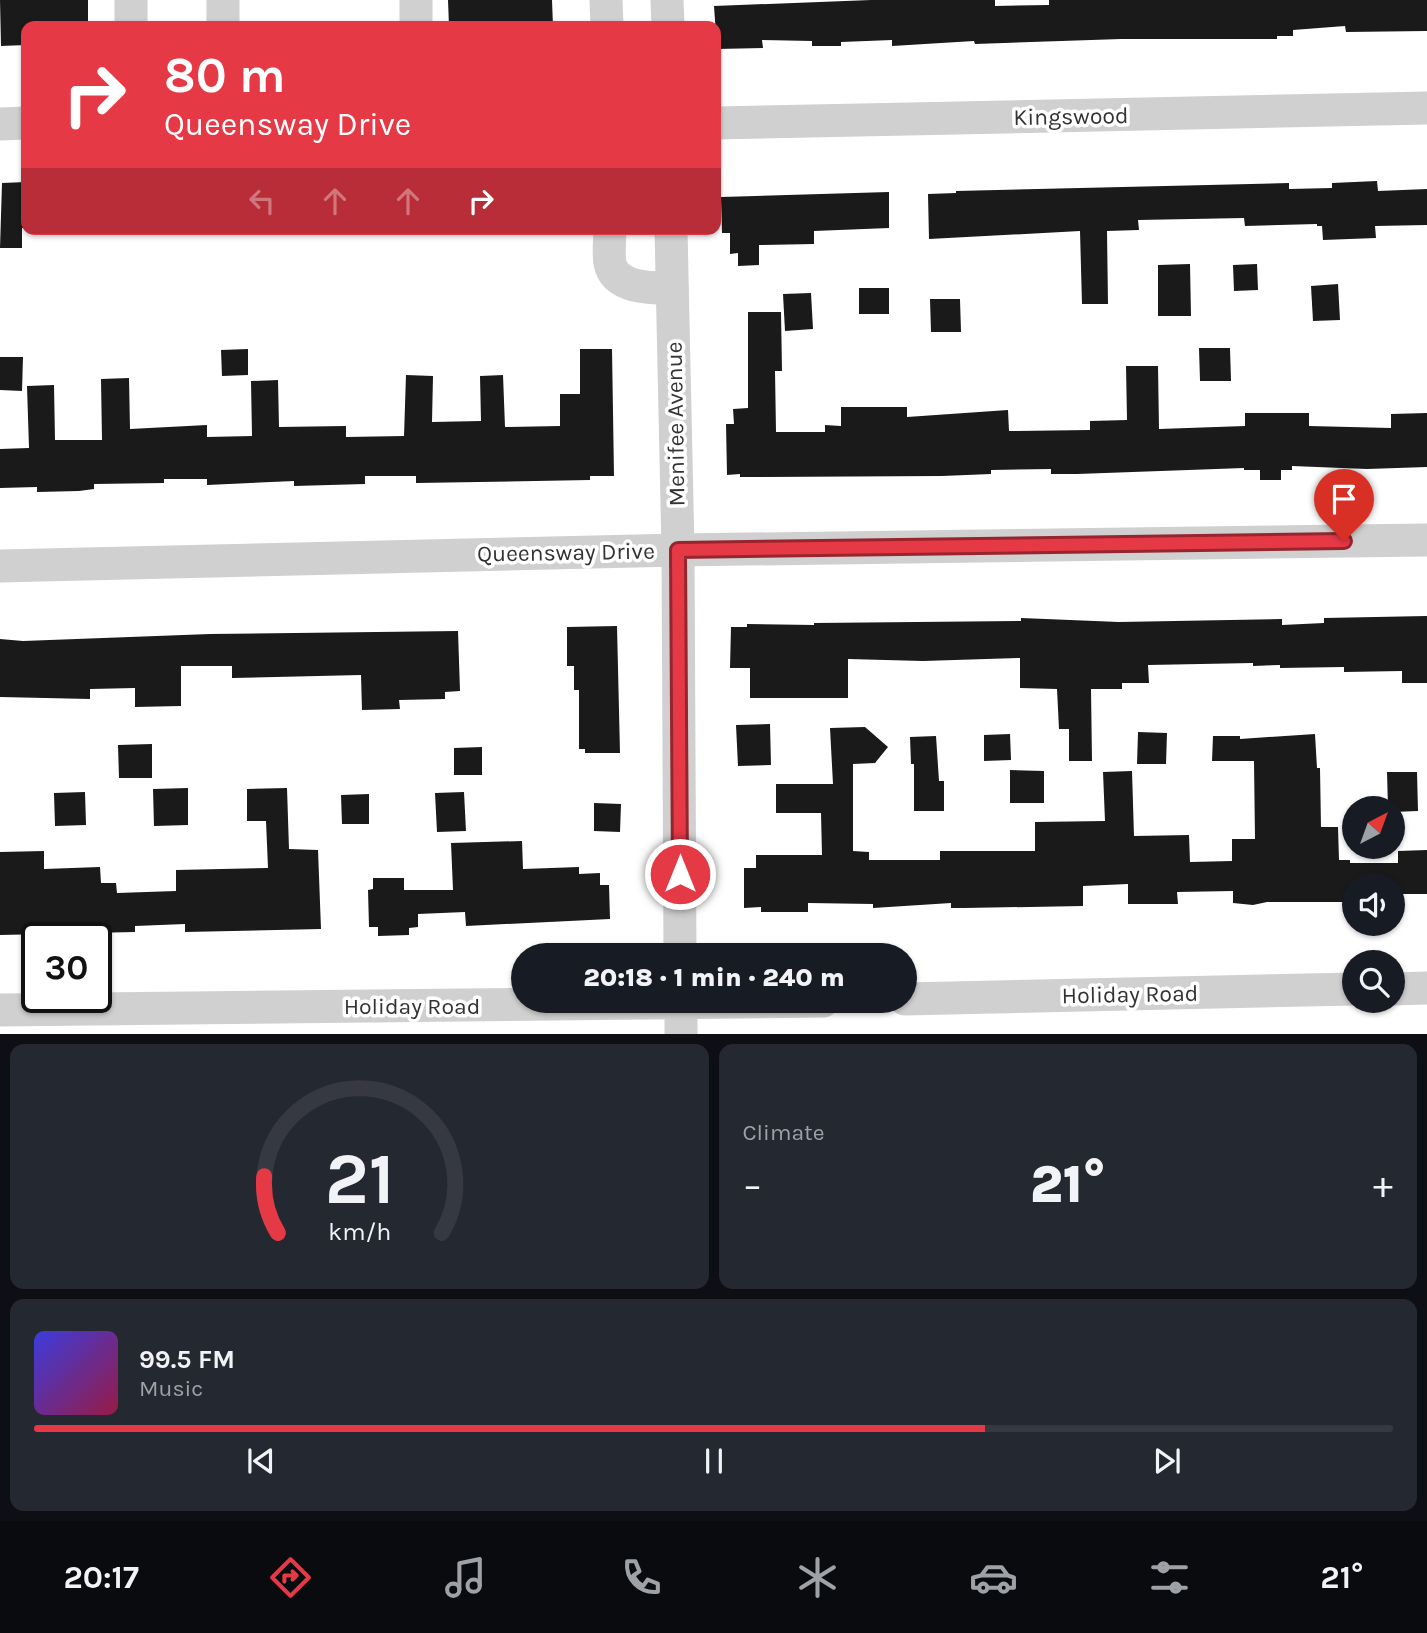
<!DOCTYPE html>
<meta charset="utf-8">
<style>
:root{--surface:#171b24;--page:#242831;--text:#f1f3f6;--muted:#9ea1a6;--line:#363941;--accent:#e63946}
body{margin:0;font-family:Karla,sans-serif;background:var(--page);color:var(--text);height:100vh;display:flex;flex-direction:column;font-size:26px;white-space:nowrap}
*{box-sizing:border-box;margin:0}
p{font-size:23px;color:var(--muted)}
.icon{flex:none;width:38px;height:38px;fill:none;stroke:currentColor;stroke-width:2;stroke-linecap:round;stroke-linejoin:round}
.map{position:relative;height:1034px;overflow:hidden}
.details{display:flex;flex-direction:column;gap:10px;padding:10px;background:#0d0f14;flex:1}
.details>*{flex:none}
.banner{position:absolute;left:21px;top:21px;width:700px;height:214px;border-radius:14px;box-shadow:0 2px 5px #0004;background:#e63946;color:#fff;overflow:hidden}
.needle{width:46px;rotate:41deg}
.controls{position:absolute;left:1342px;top:796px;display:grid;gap:14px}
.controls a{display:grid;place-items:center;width:63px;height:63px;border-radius:50%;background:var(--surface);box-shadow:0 2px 5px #0004;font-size:35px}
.speed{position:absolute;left:21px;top:922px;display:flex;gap:14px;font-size:35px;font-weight:700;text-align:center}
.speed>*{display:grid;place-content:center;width:91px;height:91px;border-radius:50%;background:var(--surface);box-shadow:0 2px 5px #0004;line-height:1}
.speed .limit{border:4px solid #111;border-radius:10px;background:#fff;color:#111}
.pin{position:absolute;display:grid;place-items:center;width:60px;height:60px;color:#fff;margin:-72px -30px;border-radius:50% 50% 50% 0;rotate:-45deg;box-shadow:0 0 7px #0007}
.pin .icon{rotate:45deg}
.me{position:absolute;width:77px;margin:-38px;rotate:0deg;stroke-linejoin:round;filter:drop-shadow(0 0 5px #0008)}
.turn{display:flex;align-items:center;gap:24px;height:147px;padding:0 28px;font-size:32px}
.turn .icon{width:91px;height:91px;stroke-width:2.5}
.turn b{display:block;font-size:49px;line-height:60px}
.lanes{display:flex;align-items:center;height:66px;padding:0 28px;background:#0003;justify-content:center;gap:35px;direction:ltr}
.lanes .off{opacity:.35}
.big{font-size:52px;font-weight:800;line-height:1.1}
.details .card{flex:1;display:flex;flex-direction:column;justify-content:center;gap:10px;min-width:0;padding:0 24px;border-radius:14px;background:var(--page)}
.details .dial{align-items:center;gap:0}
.dial svg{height:182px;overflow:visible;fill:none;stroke:var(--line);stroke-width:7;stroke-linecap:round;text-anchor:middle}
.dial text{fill:var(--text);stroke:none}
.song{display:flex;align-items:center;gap:21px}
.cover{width:84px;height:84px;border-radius:10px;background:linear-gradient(135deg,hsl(240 70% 55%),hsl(340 70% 35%))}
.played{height:7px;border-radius:4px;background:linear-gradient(90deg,var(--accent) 70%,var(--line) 70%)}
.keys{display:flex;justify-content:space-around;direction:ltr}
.heat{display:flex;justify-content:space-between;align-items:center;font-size:38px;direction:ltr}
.details .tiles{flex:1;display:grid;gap:10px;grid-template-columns:1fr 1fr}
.card:last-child{grid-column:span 2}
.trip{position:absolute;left:511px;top:943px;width:406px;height:70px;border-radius:35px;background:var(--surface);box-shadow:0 2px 5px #0004;font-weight:800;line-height:70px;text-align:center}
.tab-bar{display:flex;height:112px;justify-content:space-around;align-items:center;background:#090b0e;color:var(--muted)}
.tab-bar .icon{width:49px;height:49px}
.tab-bar .active{color:var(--accent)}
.tab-bar b{font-size:32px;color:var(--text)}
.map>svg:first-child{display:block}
.building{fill:#1a1a1a}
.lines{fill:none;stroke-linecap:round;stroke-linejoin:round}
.minor{stroke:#d0d0d0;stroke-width:33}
.route-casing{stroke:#96252e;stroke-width:18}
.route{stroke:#e63946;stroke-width:12}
.labels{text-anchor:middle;stroke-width:7;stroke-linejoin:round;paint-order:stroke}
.street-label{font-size:23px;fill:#333;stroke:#fff}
</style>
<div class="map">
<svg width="1427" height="1035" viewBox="0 0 1427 1035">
<rect width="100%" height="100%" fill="#fff"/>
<!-- building -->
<g class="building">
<polygon points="0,0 88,0 88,26 26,26 26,45 1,46"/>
<polygon points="448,0 552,0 553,26 449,26"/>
<polygon points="871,0 995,0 995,6 1049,5 1049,0 1427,0 1427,31 1346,32 1345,26 1293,30 1293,36 1277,36 1277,39 1121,39 975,44 974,41 892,46 892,40 841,42 841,46 812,46 812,41 762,40 763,48 717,49 714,6"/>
<polygon points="1377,181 1378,191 1427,189 1427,225 1375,226 1376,238 1323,240 1322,226 1317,226 1317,224 1245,226 1244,218 1138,220 1139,230 1107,231 1108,304 1082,304 1080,231 929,239 928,194 956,193 956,191 1289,183 1289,189 1332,188 1332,183"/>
<polygon points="26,182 26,228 22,228 22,248 0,248 2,183"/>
<polygon points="889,192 889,228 814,231 814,244 759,245 759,265 738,266 738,253 730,254 730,233 722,233 721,197"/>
<polygon points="1190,264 1191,316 1158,316 1158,265"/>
<polygon points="1257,264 1258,290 1234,291 1233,265"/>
<polygon points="1338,284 1340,320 1313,321 1311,286"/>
<rect x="859" y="288" width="30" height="26"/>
<polygon points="811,293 813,329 785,331 783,294"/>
<polygon points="930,299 960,299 961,332 931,332"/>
<polygon points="748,312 781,312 782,371 775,371 776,432 825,432 825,425 841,426 841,407 907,407 907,417 1008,410 1009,431 1090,430 1090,421 1127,420 1126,366 1158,366 1159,429 1245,426 1245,413 1309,413 1309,426 1391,428 1391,414 1427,413 1427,467 1367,469 1292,466 1292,470 1281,470 1281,480 1260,480 1260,470 1244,470 1244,468 1077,474 1051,474 1051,469 991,470 991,474 942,476 740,477 740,474 727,475 726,424 734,424 733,409 748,408"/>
<polygon points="1199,348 1230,348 1231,381 1200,381"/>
<polygon points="248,349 248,375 222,376 221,350"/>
<polygon points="580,349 612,349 614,476 590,476 590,480 416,483 416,476 365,476 365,484 294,486 294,481 207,485 207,479 164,479 164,483 94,484 94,489 79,491 37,492 37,487 0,488 0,449 29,448 27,386 54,385 55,440 102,440 101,379 129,378 130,429 207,425 207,437 252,436 251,381 278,380 279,427 346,426 346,437 404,436 406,375 433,376 432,422 481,421 480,376 503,375 505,427 560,426 560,394 580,394"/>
<polygon points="0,357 23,357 22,391 0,390"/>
<polygon points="1427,616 1427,683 1402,683 1402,671 1344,672 1344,667 1280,668 1280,665 1253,666 1253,663 1148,665 1149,683 1122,683 1122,689 1091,689 1092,761 1069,761 1069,729 1059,729 1057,689 1020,688 1020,658 923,661 848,659 848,698 750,698 750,668 730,668 731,627 747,627 747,624 814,625 814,623 1021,621 1021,618 1119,622 1282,619 1282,625 1324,623 1324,618"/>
<polygon points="617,626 620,753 585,753 585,749 579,749 579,690 574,690 574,666 567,666 567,627"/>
<polygon points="458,631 460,691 445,692 445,699 399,700 400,709 362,710 361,675 232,678 232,666 181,666 181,706 135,707 135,688 90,689 90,699 0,697 0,639 23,641 210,634"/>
<polygon points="770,724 771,765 738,766 736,725"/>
<polygon points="865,727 888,747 875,763 853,764 853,851 869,852 869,860 940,860 940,851 1035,851 1035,822 1105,821 1103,772 1132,771 1134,836 1189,835 1190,862 1232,861 1232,839 1255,839 1254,761 1212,761 1213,736 1240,736 1240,739 1315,734 1317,768 1320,768 1321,827 1338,827 1339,860 1350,860 1350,863 1398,863 1398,851 1427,850 1427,894 1399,894 1399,886 1354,886 1354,902 1267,902 1253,905 1233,903 1233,891 1177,892 1178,904 1128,904 1128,884 1083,886 1083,906 964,908 951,908 951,903 873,908 873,904 808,903 808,912 761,912 761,907 744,908 744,868 756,868 756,855 822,855 821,813 776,813 776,784 833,784 830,728"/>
<polygon points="1138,732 1167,733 1166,764 1137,764"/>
<polygon points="1010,734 1011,760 984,761 984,735"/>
<polygon points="936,736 939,781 944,781 944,811 914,811 914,764 911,764 910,737"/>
<polygon points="152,744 152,778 119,778 118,745"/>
<polygon points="482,747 482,775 454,775 454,748"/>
<polygon points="1010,770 1044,771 1044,803 1010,803"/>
<polygon points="1387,772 1417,772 1418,811 1393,812 1393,808 1388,808"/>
<polygon points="188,788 188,825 154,826 153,789"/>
<polygon points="287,788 289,849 318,850 321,929 185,932 185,924 135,926 135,932 0,935 0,852 44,851 44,869 100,867 101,883 116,883 117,893 176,891 176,870 268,868 266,821 247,821 247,789"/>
<polygon points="85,792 86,825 55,826 54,793"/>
<polygon points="464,792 466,831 437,832 435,793"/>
<polygon points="369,794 369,824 342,824 341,795"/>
<polygon points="594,803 621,804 620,832 594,831"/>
<polygon points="522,841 523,869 579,867 579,874 600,873 600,885 609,885 610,919 466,926 465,912 418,914 418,927 409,928 409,935 378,936 378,927 369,927 368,890 373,889 373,878 404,878 404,890 453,890 451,843"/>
</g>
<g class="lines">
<!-- minor -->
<g class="minor">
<polyline points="131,0 131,26"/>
<polyline points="223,0 223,26"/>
<polyline points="416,0 416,26"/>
<polyline points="606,0 607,26"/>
<polyline points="667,0 668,26"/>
<polyline points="716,123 1427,108"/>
<polyline points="0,124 26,123"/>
<path d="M610,229C610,240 608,252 610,263C615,289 652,288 672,288"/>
<polyline points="671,229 678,550 680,956"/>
<polyline points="0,566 678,550 1427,540"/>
<polyline points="1393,989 1427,988"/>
<polyline points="905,999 1354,989"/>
<polyline points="681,1001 681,1035"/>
<polyline points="0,1010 823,1001"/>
</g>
</g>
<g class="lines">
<!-- route casing -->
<g class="route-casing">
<polyline id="route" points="680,874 678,550 1344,541"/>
</g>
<!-- route -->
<use href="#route" class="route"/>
</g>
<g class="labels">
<!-- street labels -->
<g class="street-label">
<text transform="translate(1071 116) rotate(-1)" y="8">Kingswood</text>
<text transform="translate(675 424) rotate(-91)" y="8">Menifee Avenue</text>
<text transform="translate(566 552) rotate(-1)" y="8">Queensway Drive</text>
<text transform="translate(1130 994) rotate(-1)" y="8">Holiday Road</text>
<text x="412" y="1014">Holiday Road</text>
</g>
</g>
</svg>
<div class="controls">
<a><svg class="needle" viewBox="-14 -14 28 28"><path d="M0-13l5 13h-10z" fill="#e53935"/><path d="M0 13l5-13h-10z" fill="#9ea1a6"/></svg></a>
<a><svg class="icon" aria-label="sound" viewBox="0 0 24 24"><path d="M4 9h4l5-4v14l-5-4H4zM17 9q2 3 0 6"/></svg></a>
<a><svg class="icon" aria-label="search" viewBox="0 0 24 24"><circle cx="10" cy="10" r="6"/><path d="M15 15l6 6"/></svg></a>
</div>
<div class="speed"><div class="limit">30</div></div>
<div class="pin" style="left:1344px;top:541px;background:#d93025"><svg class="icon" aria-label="arrive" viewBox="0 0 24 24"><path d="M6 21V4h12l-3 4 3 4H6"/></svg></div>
<svg class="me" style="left:680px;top:874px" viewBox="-20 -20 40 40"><circle r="17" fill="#e63946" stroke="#fff" stroke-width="3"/><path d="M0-11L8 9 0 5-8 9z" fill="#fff"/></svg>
<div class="trip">20:18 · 1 min · 240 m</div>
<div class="banner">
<div class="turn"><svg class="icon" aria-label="right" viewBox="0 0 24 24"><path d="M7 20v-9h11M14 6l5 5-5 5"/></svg><div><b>80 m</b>Queensway Drive</div></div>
<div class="lanes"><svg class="icon off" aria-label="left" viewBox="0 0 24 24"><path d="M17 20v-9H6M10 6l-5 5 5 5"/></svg><svg class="icon off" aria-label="ahead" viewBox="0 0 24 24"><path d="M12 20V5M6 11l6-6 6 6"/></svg><svg class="icon off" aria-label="ahead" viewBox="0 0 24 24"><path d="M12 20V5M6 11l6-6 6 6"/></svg><svg class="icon" aria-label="right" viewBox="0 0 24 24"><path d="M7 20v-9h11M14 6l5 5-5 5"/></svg></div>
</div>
</div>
<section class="details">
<div class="tiles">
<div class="card dial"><svg viewBox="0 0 100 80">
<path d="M14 69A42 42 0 1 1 86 69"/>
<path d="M14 69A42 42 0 0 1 8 44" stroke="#e63946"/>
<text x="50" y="56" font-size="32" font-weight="700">21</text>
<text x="50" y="72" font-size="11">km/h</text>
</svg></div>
<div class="card"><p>Climate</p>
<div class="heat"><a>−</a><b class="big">21°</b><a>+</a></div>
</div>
<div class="card">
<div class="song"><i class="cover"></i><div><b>99.5 FM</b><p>Music</p></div></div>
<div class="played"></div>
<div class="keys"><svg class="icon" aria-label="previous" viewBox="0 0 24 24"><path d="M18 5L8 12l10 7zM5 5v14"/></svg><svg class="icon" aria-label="pause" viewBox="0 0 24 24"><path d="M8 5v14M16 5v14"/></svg><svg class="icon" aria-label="next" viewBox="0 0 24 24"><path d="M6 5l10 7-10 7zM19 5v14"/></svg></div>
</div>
</div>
</section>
<nav class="tab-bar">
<b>20:17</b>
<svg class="icon active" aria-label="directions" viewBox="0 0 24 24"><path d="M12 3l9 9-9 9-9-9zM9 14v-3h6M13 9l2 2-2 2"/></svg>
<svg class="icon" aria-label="music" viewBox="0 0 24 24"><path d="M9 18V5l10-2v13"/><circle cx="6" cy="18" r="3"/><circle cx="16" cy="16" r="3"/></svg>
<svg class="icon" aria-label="phone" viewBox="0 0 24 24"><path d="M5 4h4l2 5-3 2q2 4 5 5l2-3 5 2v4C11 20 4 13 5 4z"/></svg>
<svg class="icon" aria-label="climate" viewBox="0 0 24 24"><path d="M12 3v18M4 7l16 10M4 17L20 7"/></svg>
<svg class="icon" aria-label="car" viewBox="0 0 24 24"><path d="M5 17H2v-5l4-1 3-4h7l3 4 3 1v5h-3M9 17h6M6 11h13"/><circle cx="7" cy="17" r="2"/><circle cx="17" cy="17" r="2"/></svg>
<svg class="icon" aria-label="filters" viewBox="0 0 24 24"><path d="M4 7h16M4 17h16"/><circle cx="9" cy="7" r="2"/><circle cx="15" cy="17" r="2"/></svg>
<b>21°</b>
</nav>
